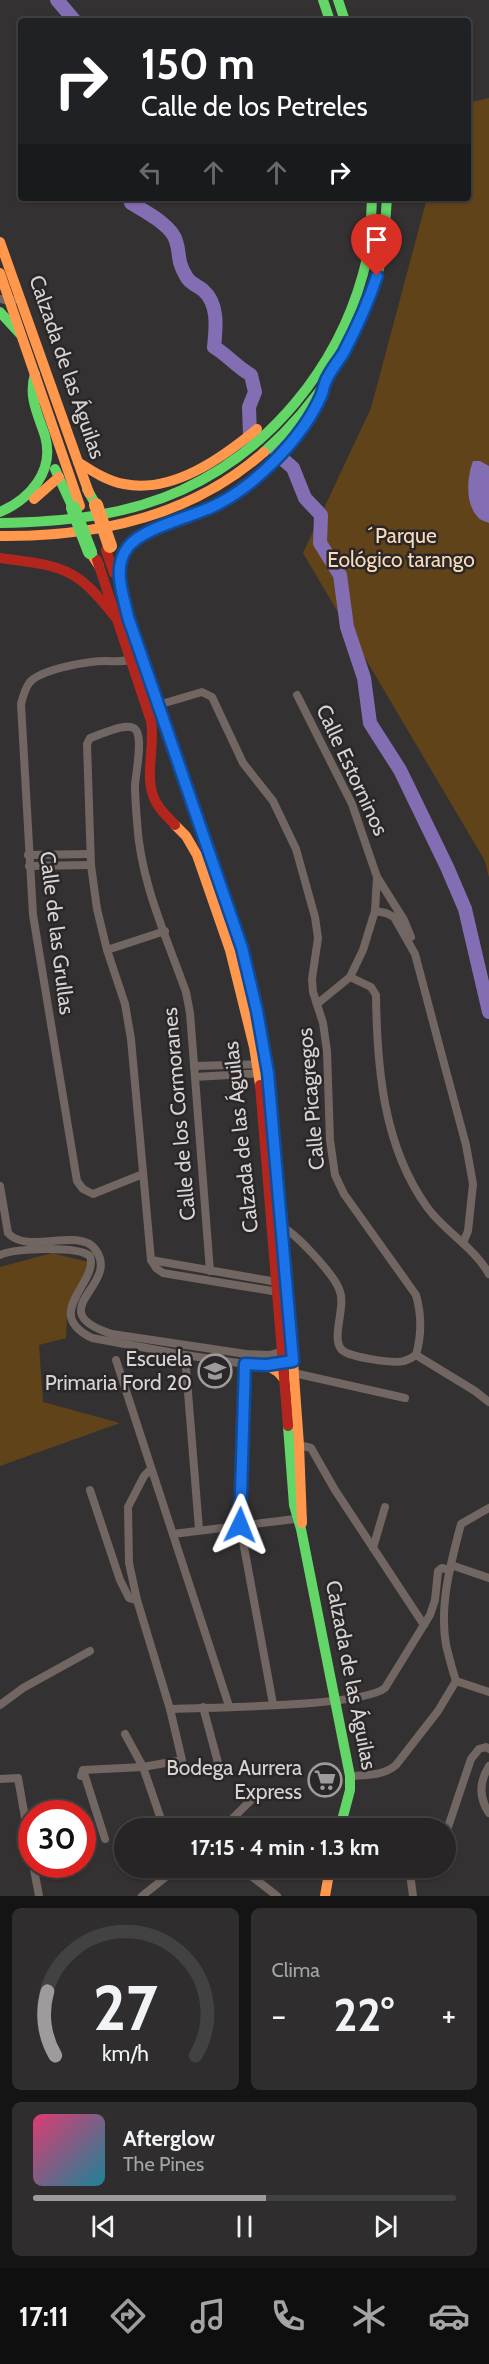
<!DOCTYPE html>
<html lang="es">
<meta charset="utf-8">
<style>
:root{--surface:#272526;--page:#2f2d2e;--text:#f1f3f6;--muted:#a4a5a7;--line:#434243;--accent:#9e9b9b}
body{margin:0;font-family:Cabin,sans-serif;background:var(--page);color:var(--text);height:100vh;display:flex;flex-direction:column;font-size:22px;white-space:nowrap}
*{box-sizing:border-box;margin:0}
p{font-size:20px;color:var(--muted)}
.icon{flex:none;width:33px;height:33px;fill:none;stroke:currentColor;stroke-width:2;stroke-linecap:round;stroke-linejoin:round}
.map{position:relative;height:1896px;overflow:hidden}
.drawer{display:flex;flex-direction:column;gap:12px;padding:12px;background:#151415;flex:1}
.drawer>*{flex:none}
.guide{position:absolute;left:18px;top:18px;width:453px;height:183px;border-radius:6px;box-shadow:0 2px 4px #0004,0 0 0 2px var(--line);background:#202124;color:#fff;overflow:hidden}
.speed{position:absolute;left:18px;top:1800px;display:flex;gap:12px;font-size:30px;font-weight:700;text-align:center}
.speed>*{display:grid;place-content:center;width:78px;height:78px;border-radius:50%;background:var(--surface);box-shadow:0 2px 4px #0004,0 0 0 2px var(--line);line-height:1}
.speed .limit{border:9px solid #d22;background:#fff;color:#111}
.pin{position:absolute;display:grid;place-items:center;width:51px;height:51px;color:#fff;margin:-62px -26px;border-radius:50% 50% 50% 0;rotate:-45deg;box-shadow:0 0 6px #0007}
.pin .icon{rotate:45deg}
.me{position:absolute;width:66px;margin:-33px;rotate:2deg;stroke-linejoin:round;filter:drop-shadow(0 0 4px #0008)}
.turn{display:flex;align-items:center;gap:21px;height:126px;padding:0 24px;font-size:27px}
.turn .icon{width:78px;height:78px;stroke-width:2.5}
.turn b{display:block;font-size:42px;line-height:51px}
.lanes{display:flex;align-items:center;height:57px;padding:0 24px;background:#0003;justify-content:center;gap:30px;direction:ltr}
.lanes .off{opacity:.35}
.big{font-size:45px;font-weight:800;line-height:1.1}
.drawer .card{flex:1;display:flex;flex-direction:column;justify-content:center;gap:9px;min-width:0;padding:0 21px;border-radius:9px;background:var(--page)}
.drawer .dial{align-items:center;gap:0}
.dial svg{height:156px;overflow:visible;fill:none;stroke:var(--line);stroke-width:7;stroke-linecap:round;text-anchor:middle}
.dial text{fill:var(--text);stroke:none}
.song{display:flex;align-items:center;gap:18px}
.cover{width:72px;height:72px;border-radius:9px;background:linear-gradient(135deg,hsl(340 70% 55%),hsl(190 70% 35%))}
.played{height:6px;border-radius:3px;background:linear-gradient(90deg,var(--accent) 55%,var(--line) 55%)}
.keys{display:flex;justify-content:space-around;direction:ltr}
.heat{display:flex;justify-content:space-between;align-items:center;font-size:33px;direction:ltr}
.drawer .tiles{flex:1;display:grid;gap:12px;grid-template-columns:1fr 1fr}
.card:last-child{grid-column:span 2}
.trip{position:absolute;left:114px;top:1818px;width:342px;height:60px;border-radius:30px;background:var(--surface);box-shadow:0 2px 4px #0004,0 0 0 2px var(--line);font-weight:800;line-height:60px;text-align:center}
.dock{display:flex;height:96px;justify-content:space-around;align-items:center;background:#100f0f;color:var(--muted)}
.dock .icon{width:42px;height:42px}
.dock .on{color:var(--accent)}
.dock b{font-size:27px;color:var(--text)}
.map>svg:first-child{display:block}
.green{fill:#614319}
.water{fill:#836eb3}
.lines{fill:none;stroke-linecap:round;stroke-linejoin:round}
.river{stroke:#836eb3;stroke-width:14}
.street{stroke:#716662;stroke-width:8}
.fast{stroke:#63d668;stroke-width:10}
.slow{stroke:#ff974d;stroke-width:10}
.jam{stroke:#b3261e;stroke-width:10}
.fast-bridge{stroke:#63d668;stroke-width:14}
.slow-bridge{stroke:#ff974d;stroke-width:14}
.route-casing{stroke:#114b97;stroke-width:15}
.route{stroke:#1a73e8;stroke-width:10}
.labels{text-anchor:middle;stroke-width:5;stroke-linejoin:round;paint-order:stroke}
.street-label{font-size:21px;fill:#d7d4d4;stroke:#2b2627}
.park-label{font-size:21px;fill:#f9dcb7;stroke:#2b2627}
.poi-label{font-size:21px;fill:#d7d4d4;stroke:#2b2627;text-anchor:end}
</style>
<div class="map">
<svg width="489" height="1896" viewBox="0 0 489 1896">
<rect width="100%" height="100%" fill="#343132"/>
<!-- green -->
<g class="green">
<polygon points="489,98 489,878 485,861 303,553 371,408 427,198 468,198 468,103"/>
<polygon points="52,1253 92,1263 67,1316 66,1338 39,1345 43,1402 120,1423 0,1466 0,1267"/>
</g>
<!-- water -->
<path class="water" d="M473,461H480L489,466V523C485,521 479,520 477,516C465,503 467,477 473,461Z"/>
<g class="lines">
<!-- river -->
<g class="river">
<polyline points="57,0 75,21"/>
<path d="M130,198L131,203C144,211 172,225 176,241C181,256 176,259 186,276C190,284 197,285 203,290C219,304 216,328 214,347C229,356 235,366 251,375L255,392L249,407L250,435L258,438"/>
<polyline points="275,447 278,455 293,468 305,498 321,515 320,543 340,575 347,627 364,678 370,723 400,770 447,867 465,909 489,1012"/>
</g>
<!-- street -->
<g class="street">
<polyline points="0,299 10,301 14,300"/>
<path d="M129,660C121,662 115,661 106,661C88,661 42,669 30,682C25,688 23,696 21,704L33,915L77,1181L83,1189L93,1194L143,1174"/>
<polyline points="297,695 352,804 377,877 375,911 363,950 350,977 317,1004"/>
<path d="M158,705L202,692L212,697L243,763L273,801L296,849L315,917L318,938L312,979L313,992L323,1023L327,1051L330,1140L335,1175L344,1194L416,1295C422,1316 422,1334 416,1355C412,1358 408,1360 404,1361C394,1364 347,1357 341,1349C331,1336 347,1306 339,1289C334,1275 293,1229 279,1226"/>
<polyline points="28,855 90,854"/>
<polyline points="29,866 91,865"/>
<polyline points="377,877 404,920 411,937"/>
<polyline points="375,911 386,913 394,917 415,954 441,1052 466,1145 473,1184 468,1231 463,1243"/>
<polyline points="107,950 165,931"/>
<path d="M350,977L371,987L376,995C377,1067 383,1146 427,1207C444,1231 474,1247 489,1274"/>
<polyline points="194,1066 263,1064"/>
<polyline points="195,1077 263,1073"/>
<path d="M0,1186L8,1233C27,1255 78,1227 95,1249C123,1285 38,1310 112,1334L246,1354L269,1355L287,1350"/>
<path d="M0,1255C15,1248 77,1246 90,1256C99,1283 41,1313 92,1338L185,1355L245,1364L267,1365L289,1361"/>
<polyline points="151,1260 277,1282"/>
<path d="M210,1271L190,1013L186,992C166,936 140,881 137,821C136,809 135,797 135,785C136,772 143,740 136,730C129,720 100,735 90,738L87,744L91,865L97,909L107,950L125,1004L131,1039L151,1260L156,1268L163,1273L278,1292"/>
<polyline points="185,1355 199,1529"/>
<polyline points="416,1355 475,1391 489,1402"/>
<polyline points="116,1360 229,1706"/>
<polyline points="245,1360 240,1525 273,1704"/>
<polyline points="294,1373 405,1398"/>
<polyline points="299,1445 311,1448 335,1490 424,1625"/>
<polyline points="90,1490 120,1580 129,1598 137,1600"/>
<polyline points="173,1534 303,1518"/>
<polyline points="373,1548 385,1507"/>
<polyline points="451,1565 489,1578"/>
<polyline points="456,1681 489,1692"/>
<polyline points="0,1705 23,1688 90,1651"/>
<polyline points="203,1707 220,1770"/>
<path d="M170,1709C208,1707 362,1707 385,1688L430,1615L435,1600L438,1571L442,1568L450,1570"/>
<polyline points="125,1734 143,1767 164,1828"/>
<path d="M489,1766C479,1782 479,1798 489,1813"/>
<polyline points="83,1770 105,1839"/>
<polyline points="81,1776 83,1770 143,1767 182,1760 170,1709 137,1600 129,1563 128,1507 144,1476 151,1469"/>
<path d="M350,1776C366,1775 383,1776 396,1765L438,1711L456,1681C452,1669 449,1657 446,1645C439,1605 451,1562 461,1524L489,1508"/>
<polyline points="0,1779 18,1778 32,1857"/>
<polyline points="223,1828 255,1796"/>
<polyline points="446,1833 471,1759 479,1749 486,1747 489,1749"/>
<polyline points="33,1864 39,1896"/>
<polyline points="387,1868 403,1870 410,1874 413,1896"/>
<polyline points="250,1875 277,1896"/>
<polyline points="142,1896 177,1868"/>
</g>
<!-- fast -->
<g class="fast">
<polyline points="323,0 330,21"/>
<polyline points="338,0 345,21"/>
<polyline points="0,312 20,334"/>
<path d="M264,452C316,405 358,344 377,276C384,251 385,224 387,198"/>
<polyline points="55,469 73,508"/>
<polyline points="87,489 96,505"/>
<path d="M0,512C30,499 55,471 45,436C38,414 28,397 35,374"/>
<path d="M0,523C62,522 125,516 182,490C270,450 337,368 363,274C370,250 371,223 372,198"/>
<polyline points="217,877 242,948 264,1046 283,1222"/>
<polyline points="288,1426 294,1505 301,1529 350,1776 350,1790 340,1828"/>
</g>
<!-- slow -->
<g class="slow">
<polyline points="0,242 89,493"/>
<polyline points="0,273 80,506"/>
<path d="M78,462C92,471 107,481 124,484C172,494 222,458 257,429"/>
<polyline points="34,499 59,477"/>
<path d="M0,536C96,537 191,517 264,452"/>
<polyline points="90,552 99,566"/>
<polyline points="116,564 128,617"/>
<polyline points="126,611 217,877"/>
<polyline points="175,825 186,836 197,855 230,950 254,1047 260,1085"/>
<polyline points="283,1222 299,1445 302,1523"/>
<polyline points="267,1365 278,1372 285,1380"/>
<polyline points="325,1896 330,1868"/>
</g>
<!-- jam -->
<g class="jam">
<polyline points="106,550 114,573"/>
<path d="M0,558C61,566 76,566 115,617"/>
<path d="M97,560L151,721C156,749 141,782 159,807C163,813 170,819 175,825"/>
<path d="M119,573C124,532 156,529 189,518C206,512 223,503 238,493C264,474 285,449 304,423"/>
<polyline points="260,1085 288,1426"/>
</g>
<!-- fast-bridge -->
<polyline class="fast-bridge" points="73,508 90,552"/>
<!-- slow-bridge -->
<polyline class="slow-bridge" points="96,505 110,546"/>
</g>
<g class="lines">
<!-- route casing -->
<g class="route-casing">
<path id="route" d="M240,1525L245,1364L267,1365L293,1361L268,1073L257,1011L242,948L128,617C123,594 112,567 128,547C143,527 194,517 218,504C257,484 303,437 321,396C323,392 323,388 325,383C329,372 338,362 344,352C357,327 368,303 377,276"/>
</g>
<!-- route -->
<use href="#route" class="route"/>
</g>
<!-- icons -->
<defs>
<g id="school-ring" transform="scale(1.725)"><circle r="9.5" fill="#2b2627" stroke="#9e9b9b" stroke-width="1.5"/><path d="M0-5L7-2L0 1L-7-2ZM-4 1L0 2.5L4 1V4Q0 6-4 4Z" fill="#9e9b9b"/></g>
<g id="supermarket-ring" transform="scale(1.725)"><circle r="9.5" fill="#2b2627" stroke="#9e9b9b" stroke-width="1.5"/><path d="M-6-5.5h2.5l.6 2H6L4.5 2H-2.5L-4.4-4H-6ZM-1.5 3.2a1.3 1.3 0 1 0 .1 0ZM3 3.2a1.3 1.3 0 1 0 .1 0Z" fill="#9e9b9b"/></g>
</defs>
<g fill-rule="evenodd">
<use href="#school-ring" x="215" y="1371"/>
<use href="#supermarket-ring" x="325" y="1780"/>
</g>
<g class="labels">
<!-- street labels -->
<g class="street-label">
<text transform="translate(67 367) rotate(71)" y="7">Calzada de las Águilas</text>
<text transform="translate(352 770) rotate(65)" y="7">Calle Estorninos</text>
<text transform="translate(57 933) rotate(83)" y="7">Calle de las Grullas</text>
<text transform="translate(311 1099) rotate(-95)" y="7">Calle Picagregos</text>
<text transform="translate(179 1114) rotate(-95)" y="7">Calle de los Cormoranes</text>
<text transform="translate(241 1137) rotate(-96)" y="7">Calzada de las Águilas</text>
<text transform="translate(351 1675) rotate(79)" y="7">Calzada de las Águilas</text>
</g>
<!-- park labels -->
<g class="park-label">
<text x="401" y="543">´Parque<tspan x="401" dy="24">Eológico tarango</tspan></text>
</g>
<!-- poi labels -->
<g class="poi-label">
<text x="192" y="1366">Escuela<tspan x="192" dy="24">Primaria Ford 20</tspan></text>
<text x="302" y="1775">Bodega Aurrera<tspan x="302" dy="24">Express</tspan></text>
</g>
</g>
</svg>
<div class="speed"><div class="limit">30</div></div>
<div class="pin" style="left:377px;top:276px;background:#d93025"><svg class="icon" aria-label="arrive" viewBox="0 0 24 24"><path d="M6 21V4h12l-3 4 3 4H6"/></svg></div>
<svg class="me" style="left:240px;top:1525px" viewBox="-20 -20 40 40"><path d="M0-17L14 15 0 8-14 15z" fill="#1a73e8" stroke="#fff" stroke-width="4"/></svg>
<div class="trip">17:15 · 4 min · 1.3 km</div>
<div class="guide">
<div class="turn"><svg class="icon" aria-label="right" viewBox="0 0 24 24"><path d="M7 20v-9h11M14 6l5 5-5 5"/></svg><div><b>150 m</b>Calle de los Petreles</div></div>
<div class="lanes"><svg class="icon off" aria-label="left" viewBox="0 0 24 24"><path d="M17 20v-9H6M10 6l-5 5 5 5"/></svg><svg class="icon off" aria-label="ahead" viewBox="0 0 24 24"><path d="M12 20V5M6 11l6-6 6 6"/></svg><svg class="icon off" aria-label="ahead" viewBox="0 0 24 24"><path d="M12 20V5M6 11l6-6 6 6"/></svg><svg class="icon" aria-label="right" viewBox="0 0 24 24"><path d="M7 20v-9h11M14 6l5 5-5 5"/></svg></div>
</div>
</div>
<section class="drawer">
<div class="tiles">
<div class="card dial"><svg viewBox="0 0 100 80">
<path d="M14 69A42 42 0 1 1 86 69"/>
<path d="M14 69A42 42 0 0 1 10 36" stroke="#9e9b9b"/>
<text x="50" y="56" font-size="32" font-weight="700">27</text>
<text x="50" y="72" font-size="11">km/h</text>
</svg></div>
<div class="card"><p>Clima</p>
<div class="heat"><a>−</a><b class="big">22°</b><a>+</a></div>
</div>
<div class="card">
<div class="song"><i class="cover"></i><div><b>Afterglow</b><p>The Pines</p></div></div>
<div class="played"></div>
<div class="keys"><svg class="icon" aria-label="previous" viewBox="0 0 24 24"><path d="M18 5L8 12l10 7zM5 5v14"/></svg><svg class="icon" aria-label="pause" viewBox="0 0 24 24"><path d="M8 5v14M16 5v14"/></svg><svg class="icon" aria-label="next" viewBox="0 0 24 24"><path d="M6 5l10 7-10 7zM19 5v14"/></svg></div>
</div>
</div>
</section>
<nav class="dock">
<b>17:11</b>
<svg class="icon on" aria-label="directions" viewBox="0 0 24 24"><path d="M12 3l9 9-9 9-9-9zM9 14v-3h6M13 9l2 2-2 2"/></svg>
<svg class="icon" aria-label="music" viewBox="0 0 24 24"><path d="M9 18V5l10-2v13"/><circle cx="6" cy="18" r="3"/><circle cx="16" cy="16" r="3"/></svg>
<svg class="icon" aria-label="phone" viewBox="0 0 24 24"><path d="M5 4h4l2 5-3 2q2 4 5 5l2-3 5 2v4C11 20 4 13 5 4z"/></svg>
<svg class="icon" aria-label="climate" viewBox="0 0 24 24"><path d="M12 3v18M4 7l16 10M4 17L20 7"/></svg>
<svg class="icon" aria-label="car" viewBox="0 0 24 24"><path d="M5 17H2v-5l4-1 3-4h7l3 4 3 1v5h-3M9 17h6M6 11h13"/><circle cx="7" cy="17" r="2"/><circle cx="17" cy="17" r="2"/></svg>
</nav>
